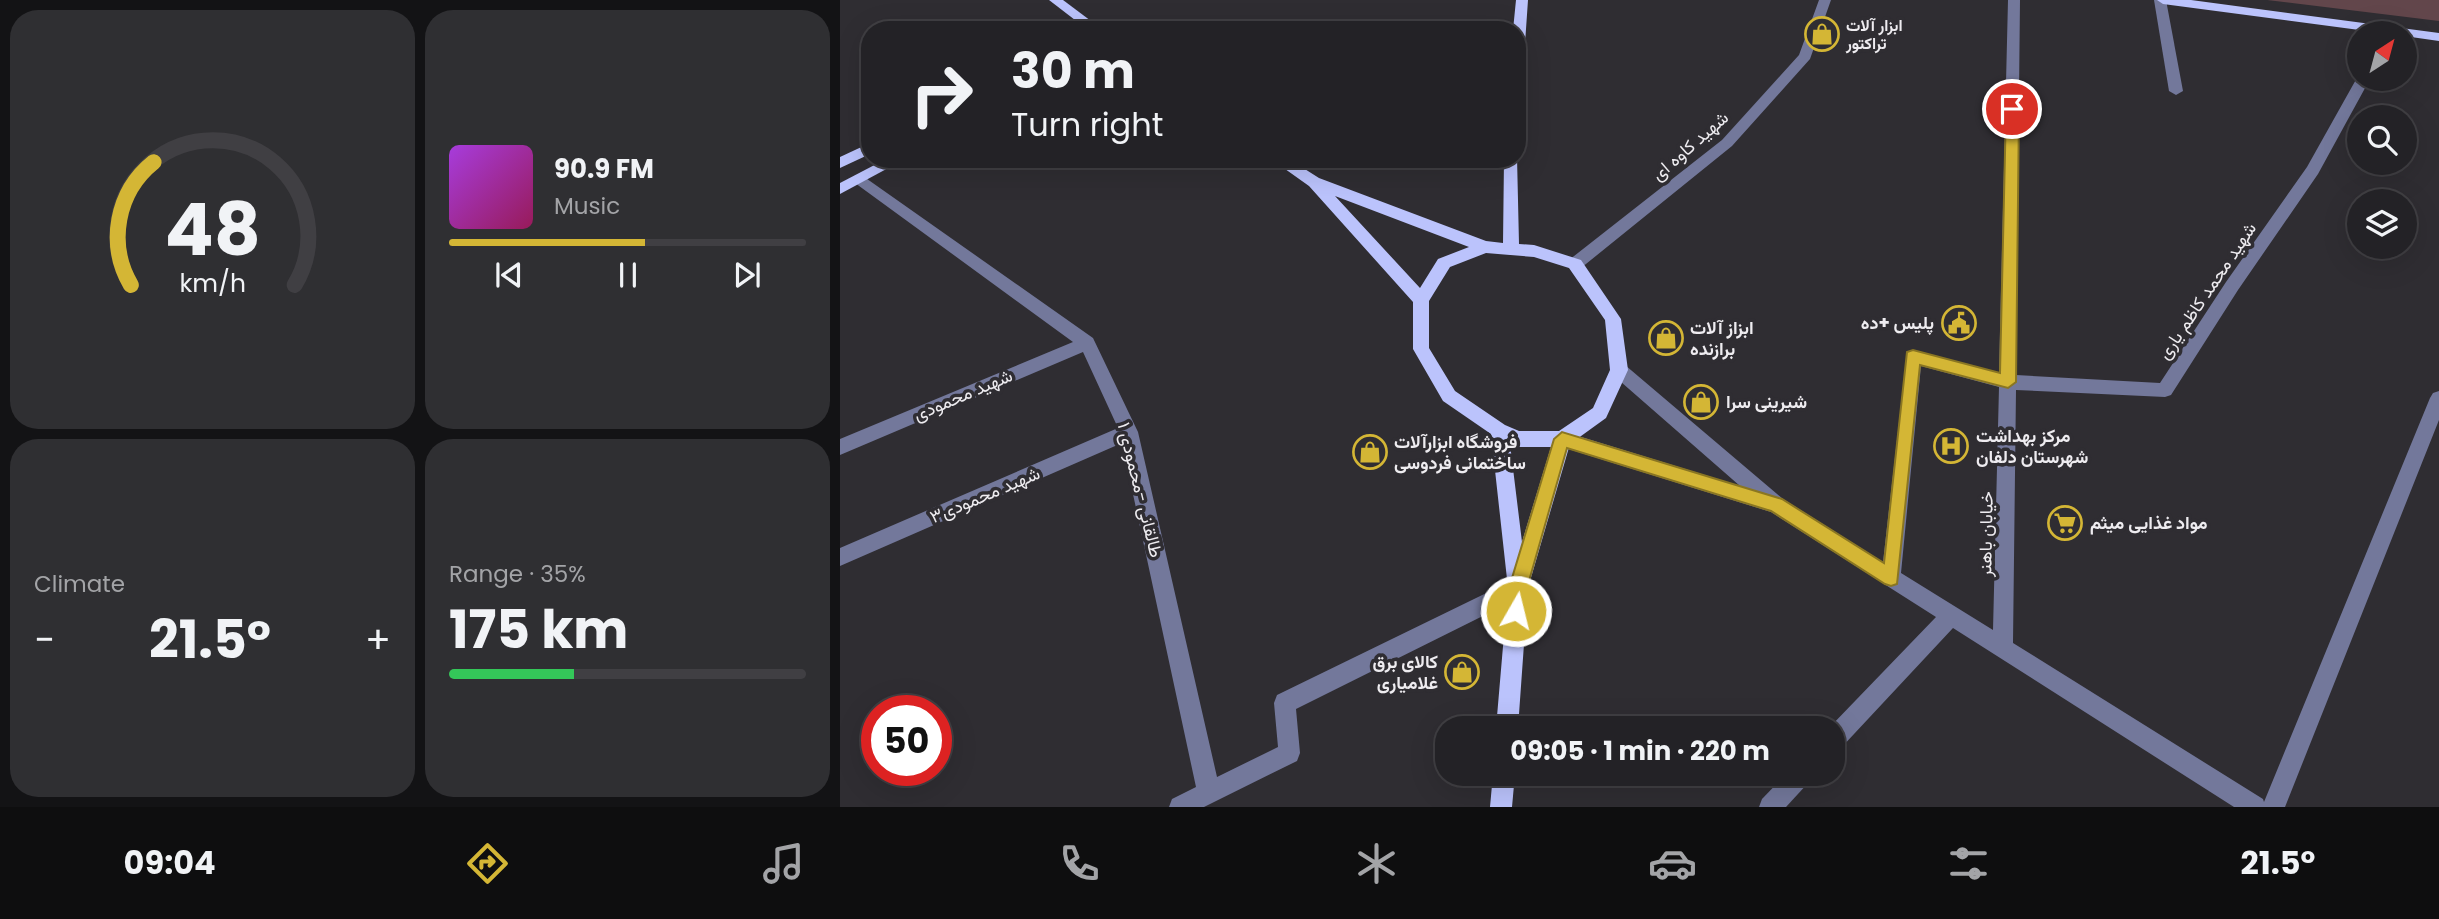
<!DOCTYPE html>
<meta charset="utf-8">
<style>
:root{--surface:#232226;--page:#2f2f32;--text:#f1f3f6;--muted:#a3a4a7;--line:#403f43;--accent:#d4b635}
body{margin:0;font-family:Poppins,Vazirmatn,sans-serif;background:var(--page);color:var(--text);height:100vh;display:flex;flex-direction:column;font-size:26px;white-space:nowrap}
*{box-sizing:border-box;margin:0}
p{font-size:23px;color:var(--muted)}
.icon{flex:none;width:38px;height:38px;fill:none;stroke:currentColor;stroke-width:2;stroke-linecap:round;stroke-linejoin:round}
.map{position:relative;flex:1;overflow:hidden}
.side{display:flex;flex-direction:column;gap:10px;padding:10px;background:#131315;width:840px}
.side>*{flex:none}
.guide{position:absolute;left:21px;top:21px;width:665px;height:147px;border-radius:28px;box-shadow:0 7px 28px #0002,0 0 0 2px var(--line);background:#232226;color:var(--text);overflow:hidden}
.needle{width:46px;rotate:36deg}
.fabs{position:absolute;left:1507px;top:21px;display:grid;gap:14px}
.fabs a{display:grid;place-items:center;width:70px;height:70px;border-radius:50%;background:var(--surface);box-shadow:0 7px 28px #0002,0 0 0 2px var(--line);font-size:35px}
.speed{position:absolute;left:21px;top:695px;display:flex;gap:14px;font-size:35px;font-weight:700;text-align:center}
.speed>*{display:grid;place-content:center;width:91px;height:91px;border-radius:50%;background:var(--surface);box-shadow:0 7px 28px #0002,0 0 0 2px var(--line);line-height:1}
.speed .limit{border:10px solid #d22;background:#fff;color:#111}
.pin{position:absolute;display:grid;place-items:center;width:60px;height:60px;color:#fff;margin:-30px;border:4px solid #fff;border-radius:50%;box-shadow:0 2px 7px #0007}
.me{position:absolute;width:77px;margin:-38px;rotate:8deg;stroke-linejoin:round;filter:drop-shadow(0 0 5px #0008)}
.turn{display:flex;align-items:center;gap:24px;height:147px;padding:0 35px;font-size:32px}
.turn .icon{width:91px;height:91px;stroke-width:2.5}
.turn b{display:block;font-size:49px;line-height:60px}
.big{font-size:52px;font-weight:700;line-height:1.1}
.side .card{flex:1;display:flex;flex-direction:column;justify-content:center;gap:10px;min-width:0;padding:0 24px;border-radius:28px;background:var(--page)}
.side .dial{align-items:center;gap:0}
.dial svg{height:182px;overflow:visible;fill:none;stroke:var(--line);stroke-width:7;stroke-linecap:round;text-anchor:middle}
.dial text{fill:var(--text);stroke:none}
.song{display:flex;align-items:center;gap:21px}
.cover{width:84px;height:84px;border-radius:10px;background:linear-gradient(135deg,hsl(280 70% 55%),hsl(330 70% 35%))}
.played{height:7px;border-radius:4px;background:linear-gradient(90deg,var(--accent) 55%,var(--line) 55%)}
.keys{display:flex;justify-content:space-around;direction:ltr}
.heat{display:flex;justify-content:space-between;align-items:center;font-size:38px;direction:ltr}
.charge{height:10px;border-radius:5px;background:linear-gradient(90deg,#34c759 35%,var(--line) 0)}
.side .tiles{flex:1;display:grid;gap:10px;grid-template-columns:repeat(2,1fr)}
.trip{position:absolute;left:595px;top:716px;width:410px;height:70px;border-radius:28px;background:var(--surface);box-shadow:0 7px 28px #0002,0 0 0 2px var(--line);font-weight:700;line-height:70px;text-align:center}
.menu{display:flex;height:112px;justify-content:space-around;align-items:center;background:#0e0e0f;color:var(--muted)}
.menu .icon{width:49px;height:49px}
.menu .active{color:var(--accent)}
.menu b{font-size:32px;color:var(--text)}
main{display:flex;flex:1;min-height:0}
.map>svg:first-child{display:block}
.green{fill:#62464b}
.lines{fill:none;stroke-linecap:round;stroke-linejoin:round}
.minor{fill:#73789b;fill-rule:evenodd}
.major{fill:#bbc3fc;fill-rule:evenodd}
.route{fill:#d4b635;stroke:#8a7622;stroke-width:2}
.labels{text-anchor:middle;stroke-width:7;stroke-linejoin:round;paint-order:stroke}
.far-poi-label{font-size:16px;font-weight:bold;fill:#eeecf0;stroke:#2f2d32;text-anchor:start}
.street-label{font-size:18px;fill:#eeecf0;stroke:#2f2d32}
.poi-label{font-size:18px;font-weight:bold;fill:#eeecf0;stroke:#2f2d32;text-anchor:start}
</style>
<main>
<section class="side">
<div class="tiles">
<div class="card dial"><svg viewBox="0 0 100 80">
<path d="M14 69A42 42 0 1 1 86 69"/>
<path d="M14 69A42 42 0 0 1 24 15" stroke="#d4b635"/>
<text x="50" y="56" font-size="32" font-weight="700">48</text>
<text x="50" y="72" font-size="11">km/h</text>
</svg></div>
<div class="card">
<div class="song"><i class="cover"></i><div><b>90.9 FM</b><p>Music</p></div></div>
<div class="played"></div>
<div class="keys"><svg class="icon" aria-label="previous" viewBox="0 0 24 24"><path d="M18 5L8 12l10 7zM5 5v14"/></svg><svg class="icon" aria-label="pause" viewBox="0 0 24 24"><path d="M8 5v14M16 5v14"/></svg><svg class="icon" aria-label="next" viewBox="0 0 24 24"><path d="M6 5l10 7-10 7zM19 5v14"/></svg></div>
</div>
<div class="card"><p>Climate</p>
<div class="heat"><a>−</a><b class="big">21.5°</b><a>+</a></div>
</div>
<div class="card"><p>Range · 35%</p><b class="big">175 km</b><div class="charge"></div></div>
</div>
</section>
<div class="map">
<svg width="1599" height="807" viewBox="0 0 1599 807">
<rect width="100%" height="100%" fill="#2f2d32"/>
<!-- green -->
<polygon class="green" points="1427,0 1599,0 1599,21"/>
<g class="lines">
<!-- minor -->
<g class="minor">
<polygon points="979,0 991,0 970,59 892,146 741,268 729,268 727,264 729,260 882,140 959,55"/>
<path d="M1168,0H1180L1176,375L1320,383L1386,282L1467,167L1518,76L1519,79H1530L1478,174L1398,290L1331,395L1325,397L1176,390L1173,643L1423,799L1424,802L1590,398L1593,393L1599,391V420L1445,807H1394L1113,628L1000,749L992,752V728H989L1096,617L931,512L722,447L716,444L713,439L716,434L722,431L900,486L773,375L770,370L773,365H785L943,499L1043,562L1067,352L1073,350L1159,373ZM1081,366L1159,387L1153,630L1061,573Z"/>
<polygon points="1314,0 1326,0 1343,91 1336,95 1329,91"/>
<polygon points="20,174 253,338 298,432 377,777 438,747 434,703 437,695 671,581 678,579 685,581 688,588 685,595 456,709 460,753 457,761 364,807 329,807 332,799 356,787 282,443 0,566 0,548 278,428 243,352 0,455 0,439 233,342 15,183 13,179"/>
<polygon points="946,774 972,774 969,782 946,807 919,807 922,799"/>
</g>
<!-- major -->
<g class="major">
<polygon points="209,0 223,0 263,30 248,30"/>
<polygon points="676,0 688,0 684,58 677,62 677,30 673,30"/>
<polygon points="1317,0 1351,0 1599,33 1599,41 1564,36 1564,33 1542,33 1323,4"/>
<polygon points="30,143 30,154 0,168 0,157"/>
<path d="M677,157L679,244L694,245L741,260L781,319L788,370L766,418L730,444L688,588L678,728H656L668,588L651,434L603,401L573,349V302L469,186L431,159H449L479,178L646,241L663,243L664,159ZM495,196L629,247L598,259L580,288ZM646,253L694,257L729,268L765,320L770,370L753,408L719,431H679L665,425L615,391L589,348V301L610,267ZM670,444L677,447H711L682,542Z"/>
<polygon points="46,159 65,159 0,194 0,183"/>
<polygon points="653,774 675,774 672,807 650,807"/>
</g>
</g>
<!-- route -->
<polygon class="route" points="1172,105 1179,109 1176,382 1168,388 1080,365 1057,584 1051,586 1045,584 931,511 727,448 687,588 682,618 676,620 669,618 667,611 669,588 714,439 722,432 942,499 1044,563 1067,352 1073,350 1160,373 1166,109"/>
<!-- icons -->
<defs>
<g id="shop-ring" transform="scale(1.75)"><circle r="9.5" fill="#2f2d32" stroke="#d4b635" stroke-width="1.5"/><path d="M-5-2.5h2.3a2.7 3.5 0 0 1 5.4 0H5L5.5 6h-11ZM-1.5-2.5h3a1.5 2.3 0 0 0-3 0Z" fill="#d4b635"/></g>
<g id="civic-ring" transform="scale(1.75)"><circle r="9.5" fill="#2f2d32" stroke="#d4b635" stroke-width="1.5"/><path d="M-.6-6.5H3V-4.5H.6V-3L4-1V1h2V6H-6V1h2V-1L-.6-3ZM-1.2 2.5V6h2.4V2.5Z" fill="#d4b635"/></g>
<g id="hospital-ring" transform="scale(1.75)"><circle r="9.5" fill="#2f2d32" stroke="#d4b635" stroke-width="1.5"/><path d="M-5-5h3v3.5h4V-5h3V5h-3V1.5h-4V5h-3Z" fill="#d4b635"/></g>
<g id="supermarket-ring" transform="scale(1.75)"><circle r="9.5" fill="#2f2d32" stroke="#d4b635" stroke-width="1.5"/><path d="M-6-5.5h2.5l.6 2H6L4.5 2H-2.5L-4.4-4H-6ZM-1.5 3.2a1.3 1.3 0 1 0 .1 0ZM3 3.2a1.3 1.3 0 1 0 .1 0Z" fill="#d4b635"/></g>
</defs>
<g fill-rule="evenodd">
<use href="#shop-ring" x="982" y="34"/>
<use href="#civic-ring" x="1119" y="323"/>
<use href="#shop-ring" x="826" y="338"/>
<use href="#shop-ring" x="861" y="402"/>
<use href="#hospital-ring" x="1111" y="446"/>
<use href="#shop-ring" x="530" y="452"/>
<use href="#supermarket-ring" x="1225" y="523"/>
<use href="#shop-ring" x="622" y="672"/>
</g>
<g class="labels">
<!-- far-poi labels -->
<g class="far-poi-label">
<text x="1006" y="31">ابزار آلات<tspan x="1006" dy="18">تراکتور</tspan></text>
</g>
<!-- street labels -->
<g class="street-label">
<text transform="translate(850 146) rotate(-41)" y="6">شهید کاوه ای</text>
<text transform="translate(1367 291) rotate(-56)" y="6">شهید محمد کاظم یاری</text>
<text transform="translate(123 395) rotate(-23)" y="6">شهید محمودی</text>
<text transform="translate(300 490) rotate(76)" y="6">طالقانی -محمودی ۱</text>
<text transform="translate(145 495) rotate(-23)" y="6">شهید محمودی۳</text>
<text transform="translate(1146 534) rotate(-89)" y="6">خیابان باهنر</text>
</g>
<!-- poi labels -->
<g class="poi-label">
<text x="1094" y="329" text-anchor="end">پلیس +ده</text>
<text x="850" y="334">ابزاز آلات<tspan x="850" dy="21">برازنده</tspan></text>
<text x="886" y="408">شیرینی سرا</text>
<text x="1136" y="442">مرکز بهداشت<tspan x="1136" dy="21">شهرستان دلفان</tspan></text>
<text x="554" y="448">فروشگاه ابزارآلات<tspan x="554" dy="21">ساختمانی فردوسی</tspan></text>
<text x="1250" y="529">مواد غذایی میثم</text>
<text x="598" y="668" text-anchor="end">کالای برق<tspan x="598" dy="21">غلامیاری</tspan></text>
</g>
</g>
</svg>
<div class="fabs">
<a><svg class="needle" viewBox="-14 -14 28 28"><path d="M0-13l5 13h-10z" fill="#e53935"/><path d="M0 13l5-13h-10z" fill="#a3a4a7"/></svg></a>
<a><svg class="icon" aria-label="search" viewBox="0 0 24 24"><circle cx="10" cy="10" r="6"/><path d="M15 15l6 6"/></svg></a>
<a><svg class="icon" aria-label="layers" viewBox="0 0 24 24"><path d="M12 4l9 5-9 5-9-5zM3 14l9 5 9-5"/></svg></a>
</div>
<div class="speed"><div class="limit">50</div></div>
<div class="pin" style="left:1172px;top:109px;background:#d93025"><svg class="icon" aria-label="arrive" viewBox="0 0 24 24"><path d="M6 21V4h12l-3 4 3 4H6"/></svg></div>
<svg class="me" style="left:676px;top:611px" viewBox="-20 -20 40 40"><circle r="17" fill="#d4b635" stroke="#fff" stroke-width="3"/><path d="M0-11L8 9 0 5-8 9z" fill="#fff"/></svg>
<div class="trip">09:05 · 1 min · 220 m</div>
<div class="guide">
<div class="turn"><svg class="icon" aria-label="right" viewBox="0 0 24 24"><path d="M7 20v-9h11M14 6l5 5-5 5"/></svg><div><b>30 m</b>Turn right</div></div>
</div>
</div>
</main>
<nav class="menu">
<b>09:04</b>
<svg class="icon active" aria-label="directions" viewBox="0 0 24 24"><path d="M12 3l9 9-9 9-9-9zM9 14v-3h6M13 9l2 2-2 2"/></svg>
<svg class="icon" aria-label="music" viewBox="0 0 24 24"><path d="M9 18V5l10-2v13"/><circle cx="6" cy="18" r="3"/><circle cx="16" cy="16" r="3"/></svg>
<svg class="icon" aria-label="phone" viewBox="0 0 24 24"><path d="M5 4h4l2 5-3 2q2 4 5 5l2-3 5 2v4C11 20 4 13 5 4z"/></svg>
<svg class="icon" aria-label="climate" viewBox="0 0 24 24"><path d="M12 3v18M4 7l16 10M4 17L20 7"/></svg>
<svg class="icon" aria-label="car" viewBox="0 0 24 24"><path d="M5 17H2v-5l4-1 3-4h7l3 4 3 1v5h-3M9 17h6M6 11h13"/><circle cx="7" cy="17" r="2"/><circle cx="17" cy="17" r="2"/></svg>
<svg class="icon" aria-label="filters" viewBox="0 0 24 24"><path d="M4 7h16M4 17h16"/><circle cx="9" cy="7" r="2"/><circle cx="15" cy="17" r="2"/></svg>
<b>21.5°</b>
</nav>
